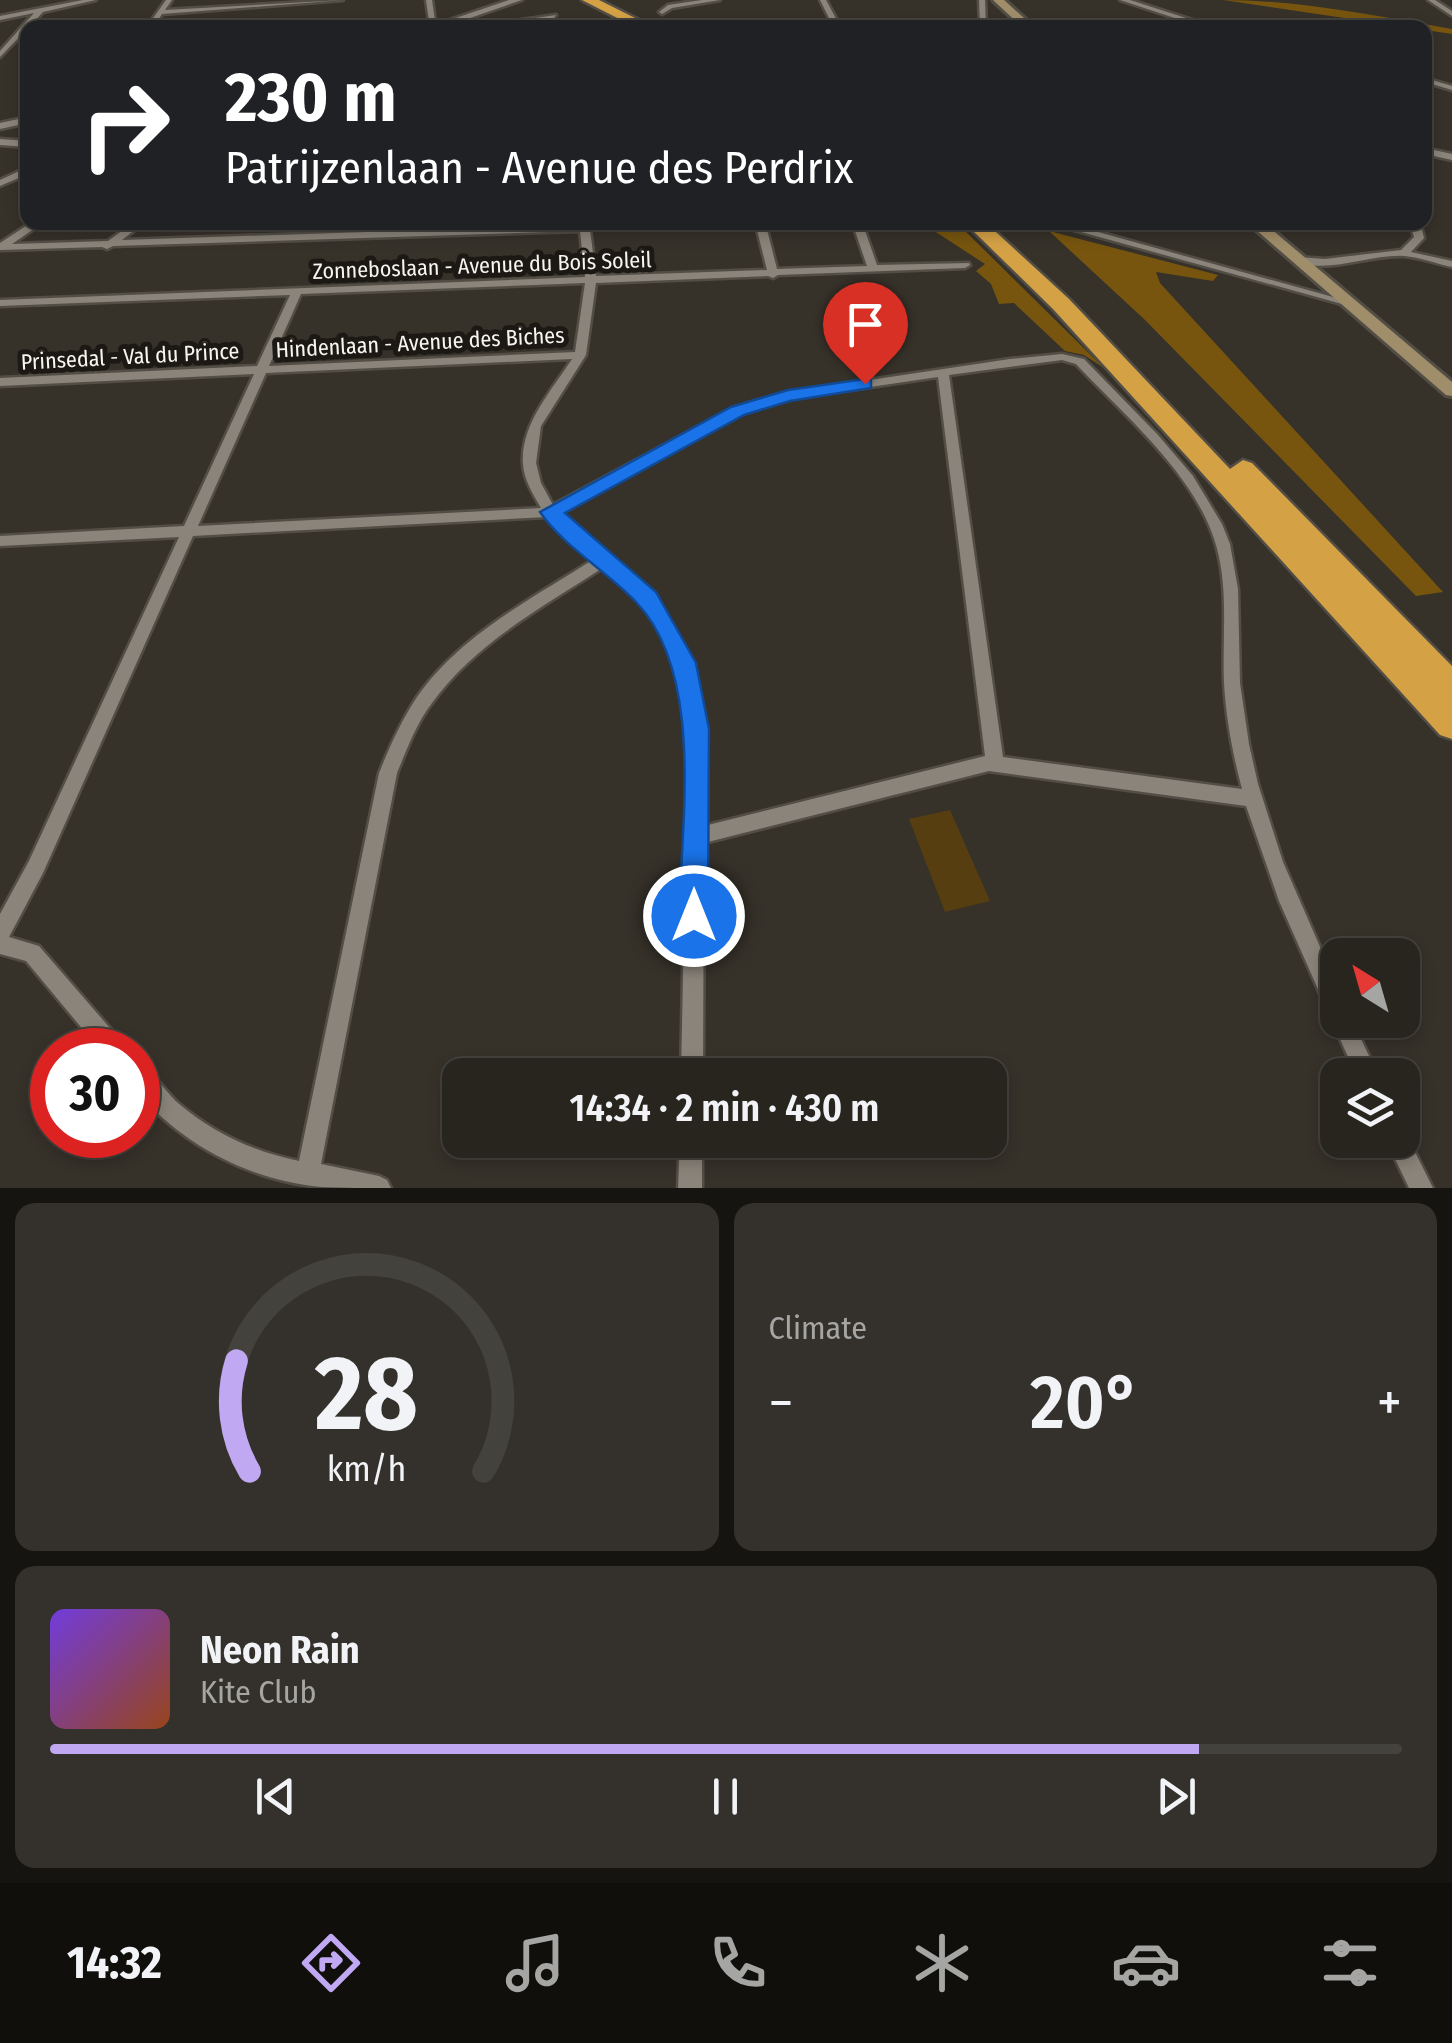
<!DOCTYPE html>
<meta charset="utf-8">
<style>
:root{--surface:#28251f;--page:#34312c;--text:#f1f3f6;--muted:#a5a5a4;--line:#44423d;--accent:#c0a8f3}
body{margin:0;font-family:"Fira Sans Condensed",sans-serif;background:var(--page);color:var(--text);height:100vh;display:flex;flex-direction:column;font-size:38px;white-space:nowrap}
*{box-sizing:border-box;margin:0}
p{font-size:32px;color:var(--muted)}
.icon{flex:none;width:55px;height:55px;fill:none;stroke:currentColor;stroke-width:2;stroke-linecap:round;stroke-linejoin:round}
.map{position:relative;height:1188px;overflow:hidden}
.details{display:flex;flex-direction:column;gap:15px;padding:15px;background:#161411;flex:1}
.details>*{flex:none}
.hud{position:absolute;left:20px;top:20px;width:1412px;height:210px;border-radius:20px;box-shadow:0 5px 15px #0003,0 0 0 2px var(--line);background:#202124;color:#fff;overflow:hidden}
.needle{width:65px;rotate:323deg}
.tools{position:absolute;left:1320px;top:938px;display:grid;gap:20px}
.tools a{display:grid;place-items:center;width:100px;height:100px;border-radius:20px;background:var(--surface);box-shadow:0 5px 15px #0003,0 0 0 2px var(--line);font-size:50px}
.speed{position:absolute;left:30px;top:1028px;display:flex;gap:20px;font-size:50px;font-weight:700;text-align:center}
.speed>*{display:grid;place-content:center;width:130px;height:130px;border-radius:50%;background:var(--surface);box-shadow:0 5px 15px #0003,0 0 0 2px var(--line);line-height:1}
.speed .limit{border:15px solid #d22;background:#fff;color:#111}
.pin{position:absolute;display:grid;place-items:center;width:85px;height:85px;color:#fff;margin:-102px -42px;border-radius:50% 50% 50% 0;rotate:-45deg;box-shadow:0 0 10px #0007}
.pin .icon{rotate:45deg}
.me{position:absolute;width:110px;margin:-55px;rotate:0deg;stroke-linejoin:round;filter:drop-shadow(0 0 8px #0008)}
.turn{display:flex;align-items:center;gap:35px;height:210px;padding:0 40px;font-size:45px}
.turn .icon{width:130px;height:130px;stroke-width:2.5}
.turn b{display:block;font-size:70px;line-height:85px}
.big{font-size:75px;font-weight:600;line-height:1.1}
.details .widget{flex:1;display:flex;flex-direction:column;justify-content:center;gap:15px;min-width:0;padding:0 35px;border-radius:20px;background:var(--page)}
.details .dial{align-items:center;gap:0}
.dial svg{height:260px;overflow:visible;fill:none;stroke:var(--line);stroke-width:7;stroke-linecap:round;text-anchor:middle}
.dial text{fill:var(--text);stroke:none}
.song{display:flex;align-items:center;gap:30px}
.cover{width:120px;height:120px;border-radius:15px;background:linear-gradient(135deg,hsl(260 70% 55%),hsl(20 70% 35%))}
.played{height:10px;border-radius:5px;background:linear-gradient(90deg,var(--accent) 85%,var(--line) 85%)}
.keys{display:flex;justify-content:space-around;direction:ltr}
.heat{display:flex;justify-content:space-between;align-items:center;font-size:55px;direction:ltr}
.details .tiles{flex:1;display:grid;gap:15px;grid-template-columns:1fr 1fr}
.widget:last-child{grid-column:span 2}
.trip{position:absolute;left:442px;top:1058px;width:565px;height:100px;border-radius:20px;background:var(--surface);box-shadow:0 5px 15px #0003,0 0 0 2px var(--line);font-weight:600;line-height:100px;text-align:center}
.menu{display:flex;height:160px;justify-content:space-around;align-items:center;background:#100f0c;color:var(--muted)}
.menu .icon{width:70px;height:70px}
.menu .current{color:var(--accent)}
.menu b{font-size:45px;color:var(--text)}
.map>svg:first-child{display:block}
.green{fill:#573e11}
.forest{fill:#77550f}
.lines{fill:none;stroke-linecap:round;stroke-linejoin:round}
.minor-casing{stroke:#524e46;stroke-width:5}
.tertiary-casing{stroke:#524e46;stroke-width:5}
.secondary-casing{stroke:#524e46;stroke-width:6}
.motorway-casing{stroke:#524e46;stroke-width:5}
.minor{fill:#8a847a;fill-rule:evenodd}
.tertiary{fill:#8a847a;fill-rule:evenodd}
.secondary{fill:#a08d6a;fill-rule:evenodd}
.motorway{fill:#d4a145;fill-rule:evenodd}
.route{fill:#1a73e8;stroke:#114b97;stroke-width:2.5}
.labels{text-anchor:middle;stroke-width:10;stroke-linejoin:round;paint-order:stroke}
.far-street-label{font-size:22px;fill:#f8f4ef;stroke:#1c1915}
</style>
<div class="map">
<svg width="1452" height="1188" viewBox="0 0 1452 1188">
<rect width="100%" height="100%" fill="#363129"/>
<!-- green -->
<polygon class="green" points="950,810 990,901 945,912 909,819"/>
<!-- forest -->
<g class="forest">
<path d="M1223,0C1299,0 1377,16 1452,29V34Z"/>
<polygon points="922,223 957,223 1104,368 1084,355 1065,351 1014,303 999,304 991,284 976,271 985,264"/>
<polygon points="1049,231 1218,275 1213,281 1156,272 1160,283 1443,592 1416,596 1145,320"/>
</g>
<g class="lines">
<!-- minor casing -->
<g class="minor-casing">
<g id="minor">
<polygon points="83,0 96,0 43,12 31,25 63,21 66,23 44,28 28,28 0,57 0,51 34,13 0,20 0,16"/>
<polygon points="166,0 172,0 165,10 343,0 162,14 153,28 146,28"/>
<polygon points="426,0 432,0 436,28 430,28"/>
<polygon points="702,0 720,0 672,8 662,14 659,12 668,5"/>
<polygon points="820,0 826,0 841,28 834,28"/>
<polygon points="979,0 985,0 986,28 980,28"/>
<polygon points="1120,0 1130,0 1217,28 1205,28"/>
<polygon points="1428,0 1435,0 1452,11 1452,16"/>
<polygon points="556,15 554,18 489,28 468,28"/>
<polygon points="309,22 307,25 222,28 225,26"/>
<polygon points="1425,78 1452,86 1452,90 1425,82"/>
<polygon points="0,139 28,141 28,147 0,145"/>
<polygon points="1425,148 1452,154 1452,160 1425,154"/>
<polygon points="28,167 28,174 0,186 0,180"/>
<path d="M32,222H44L12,244L108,241L134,222H145L122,240L580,225L579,222H589L596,276L767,270L755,222H765L777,269L867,266L852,222H862L877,265L969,263L970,265L965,268L778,275L773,278L768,276L596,283L586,355L541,426L536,463L541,483L553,505L733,408L783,393L1010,359L1062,354L1084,359L1158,435L1193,476L1222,524L1230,544L1238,589L1240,683L1249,744L1258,784L1283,862L1338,988V1020H1352L1378,1075H1356L1279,901L1246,806L989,771L704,843L703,1075H681L688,729L676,663L643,602L604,567C543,607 475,643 432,703C416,724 407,749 397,773L321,1164L379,1176L387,1180L391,1188C368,1188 344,1188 321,1187C250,1180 184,1146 138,1093V1066C154,1072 165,1091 178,1103C213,1133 254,1152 299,1161L379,773C390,746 401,721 417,697C460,635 533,598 594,559L547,517L193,536L43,873L9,937L39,946L122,1042L125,1050H100L26,961L0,954V914L29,861L179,537L0,546V536L184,526L254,374L0,386V378L257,366L290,295L0,306V300L585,277L580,231L113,246L107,249L102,247L0,250V243ZM585,283L575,352L269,366L301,294ZM572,359C552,390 520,425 523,464C524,480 533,494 541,508L198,526L266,373ZM1062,360L1076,364C1124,415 1196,475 1216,545C1229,590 1222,637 1224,683C1226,719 1233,755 1242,789L1003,757L949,375ZM938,377L985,756L704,826V729L692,663L653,594L560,513L741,414L788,399Z"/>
<polygon points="1045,222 1062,222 1351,302 1342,304"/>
<path d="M1410,222H1420L1424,238L1411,252L1452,261V267C1437,264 1420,257 1404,256C1368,254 1326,276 1292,260L1297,257L1325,259L1401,250L1414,237Z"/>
<polygon points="1402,1131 1405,1132 1433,1188 1409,1188 1386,1140 1402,1140"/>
<polygon points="680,1140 702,1140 702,1188 678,1188"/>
</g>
</g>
<!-- tertiary casing -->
<g class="tertiary-casing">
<g id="tertiary">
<polygon points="509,0 522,0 441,28 426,28"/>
<polygon points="28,117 28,123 0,129 0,123"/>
</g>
</g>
<!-- secondary casing -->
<g class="secondary-casing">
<g id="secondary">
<polygon points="993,0 1004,0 1035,28 1023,28"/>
<polygon points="1247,222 1263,222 1452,382 1452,396 1446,395"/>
</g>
</g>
<!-- motorway casing -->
<g class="motorway-casing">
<g id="motorway">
<polygon points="582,0 599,0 655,28 637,28"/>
<polygon points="964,222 985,222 1069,299 1230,469 1243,460 1252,463 1452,666 1452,739 1440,735 1053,309"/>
</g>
</g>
<!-- minor -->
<use href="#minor" class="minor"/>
<!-- tertiary -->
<use href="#tertiary" class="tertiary"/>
<!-- secondary -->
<use href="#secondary" class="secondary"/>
<!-- motorway -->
<use href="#motorway" class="motorway"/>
</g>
<!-- route -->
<path class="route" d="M865,379L871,380V388L790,401L744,415L565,513L656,592L696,663L709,729L708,916L704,927L694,931L683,927L679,916C681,824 705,674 636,602C607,571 564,547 540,512L731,407L788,390Z"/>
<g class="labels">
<!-- far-street labels -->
<g class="far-street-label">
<text transform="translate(482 265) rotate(-2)" y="8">Zonneboslaan - Avenue du Bois Soleil</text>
<text transform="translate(420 342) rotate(-3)" y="8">Hindenlaan - Avenue des Biches</text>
<text transform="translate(130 356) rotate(-3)" y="8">Prinsedal - Val du Prince</text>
</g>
</g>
</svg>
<div class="tools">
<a><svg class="needle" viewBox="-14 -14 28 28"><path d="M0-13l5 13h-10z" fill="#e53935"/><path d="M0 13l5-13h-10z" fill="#a5a5a4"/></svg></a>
<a><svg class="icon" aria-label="layers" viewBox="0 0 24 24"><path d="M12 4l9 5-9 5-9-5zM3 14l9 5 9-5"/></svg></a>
</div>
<div class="speed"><div class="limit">30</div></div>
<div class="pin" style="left:865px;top:384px;background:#d93025"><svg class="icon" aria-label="arrive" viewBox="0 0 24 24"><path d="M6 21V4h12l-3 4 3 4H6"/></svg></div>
<svg class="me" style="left:694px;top:916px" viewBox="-20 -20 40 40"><circle r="17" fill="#1a73e8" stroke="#fff" stroke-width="3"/><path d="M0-11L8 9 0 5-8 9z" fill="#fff"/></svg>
<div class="trip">14:34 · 2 min · 430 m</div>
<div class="hud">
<div class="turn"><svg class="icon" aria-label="right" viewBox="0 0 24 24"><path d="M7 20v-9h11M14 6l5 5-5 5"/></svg><div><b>230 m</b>Patrijzenlaan - Avenue des Perdrix</div></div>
</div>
</div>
<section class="details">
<div class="tiles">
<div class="widget dial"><svg viewBox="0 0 100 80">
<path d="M14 69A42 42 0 1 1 86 69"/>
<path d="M14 69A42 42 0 0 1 10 35" stroke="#c0a8f3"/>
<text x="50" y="56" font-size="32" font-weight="700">28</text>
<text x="50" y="72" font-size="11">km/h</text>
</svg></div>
<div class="widget"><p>Climate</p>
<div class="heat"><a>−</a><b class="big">20°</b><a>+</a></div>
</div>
<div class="widget">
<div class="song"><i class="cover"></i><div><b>Neon Rain</b><p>Kite Club</p></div></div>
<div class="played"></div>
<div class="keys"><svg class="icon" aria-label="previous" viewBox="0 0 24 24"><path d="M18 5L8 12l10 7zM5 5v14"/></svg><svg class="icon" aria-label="pause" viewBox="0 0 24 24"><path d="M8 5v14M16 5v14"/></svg><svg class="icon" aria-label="next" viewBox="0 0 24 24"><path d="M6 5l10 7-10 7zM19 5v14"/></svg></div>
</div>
</div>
</section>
<nav class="menu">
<b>14:32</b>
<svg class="icon current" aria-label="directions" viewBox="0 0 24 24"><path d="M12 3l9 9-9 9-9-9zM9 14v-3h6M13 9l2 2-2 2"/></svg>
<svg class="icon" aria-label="music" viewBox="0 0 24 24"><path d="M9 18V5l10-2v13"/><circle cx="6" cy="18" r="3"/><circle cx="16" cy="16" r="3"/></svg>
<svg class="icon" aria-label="phone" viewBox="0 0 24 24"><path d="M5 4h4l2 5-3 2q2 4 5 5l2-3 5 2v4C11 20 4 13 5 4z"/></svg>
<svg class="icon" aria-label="climate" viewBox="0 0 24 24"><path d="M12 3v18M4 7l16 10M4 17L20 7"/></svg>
<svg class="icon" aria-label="car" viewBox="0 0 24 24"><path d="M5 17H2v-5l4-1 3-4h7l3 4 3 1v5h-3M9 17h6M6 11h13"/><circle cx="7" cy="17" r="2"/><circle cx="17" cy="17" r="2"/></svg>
<svg class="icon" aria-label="filters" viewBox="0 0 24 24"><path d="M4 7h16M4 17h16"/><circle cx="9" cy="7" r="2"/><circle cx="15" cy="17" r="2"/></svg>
</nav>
